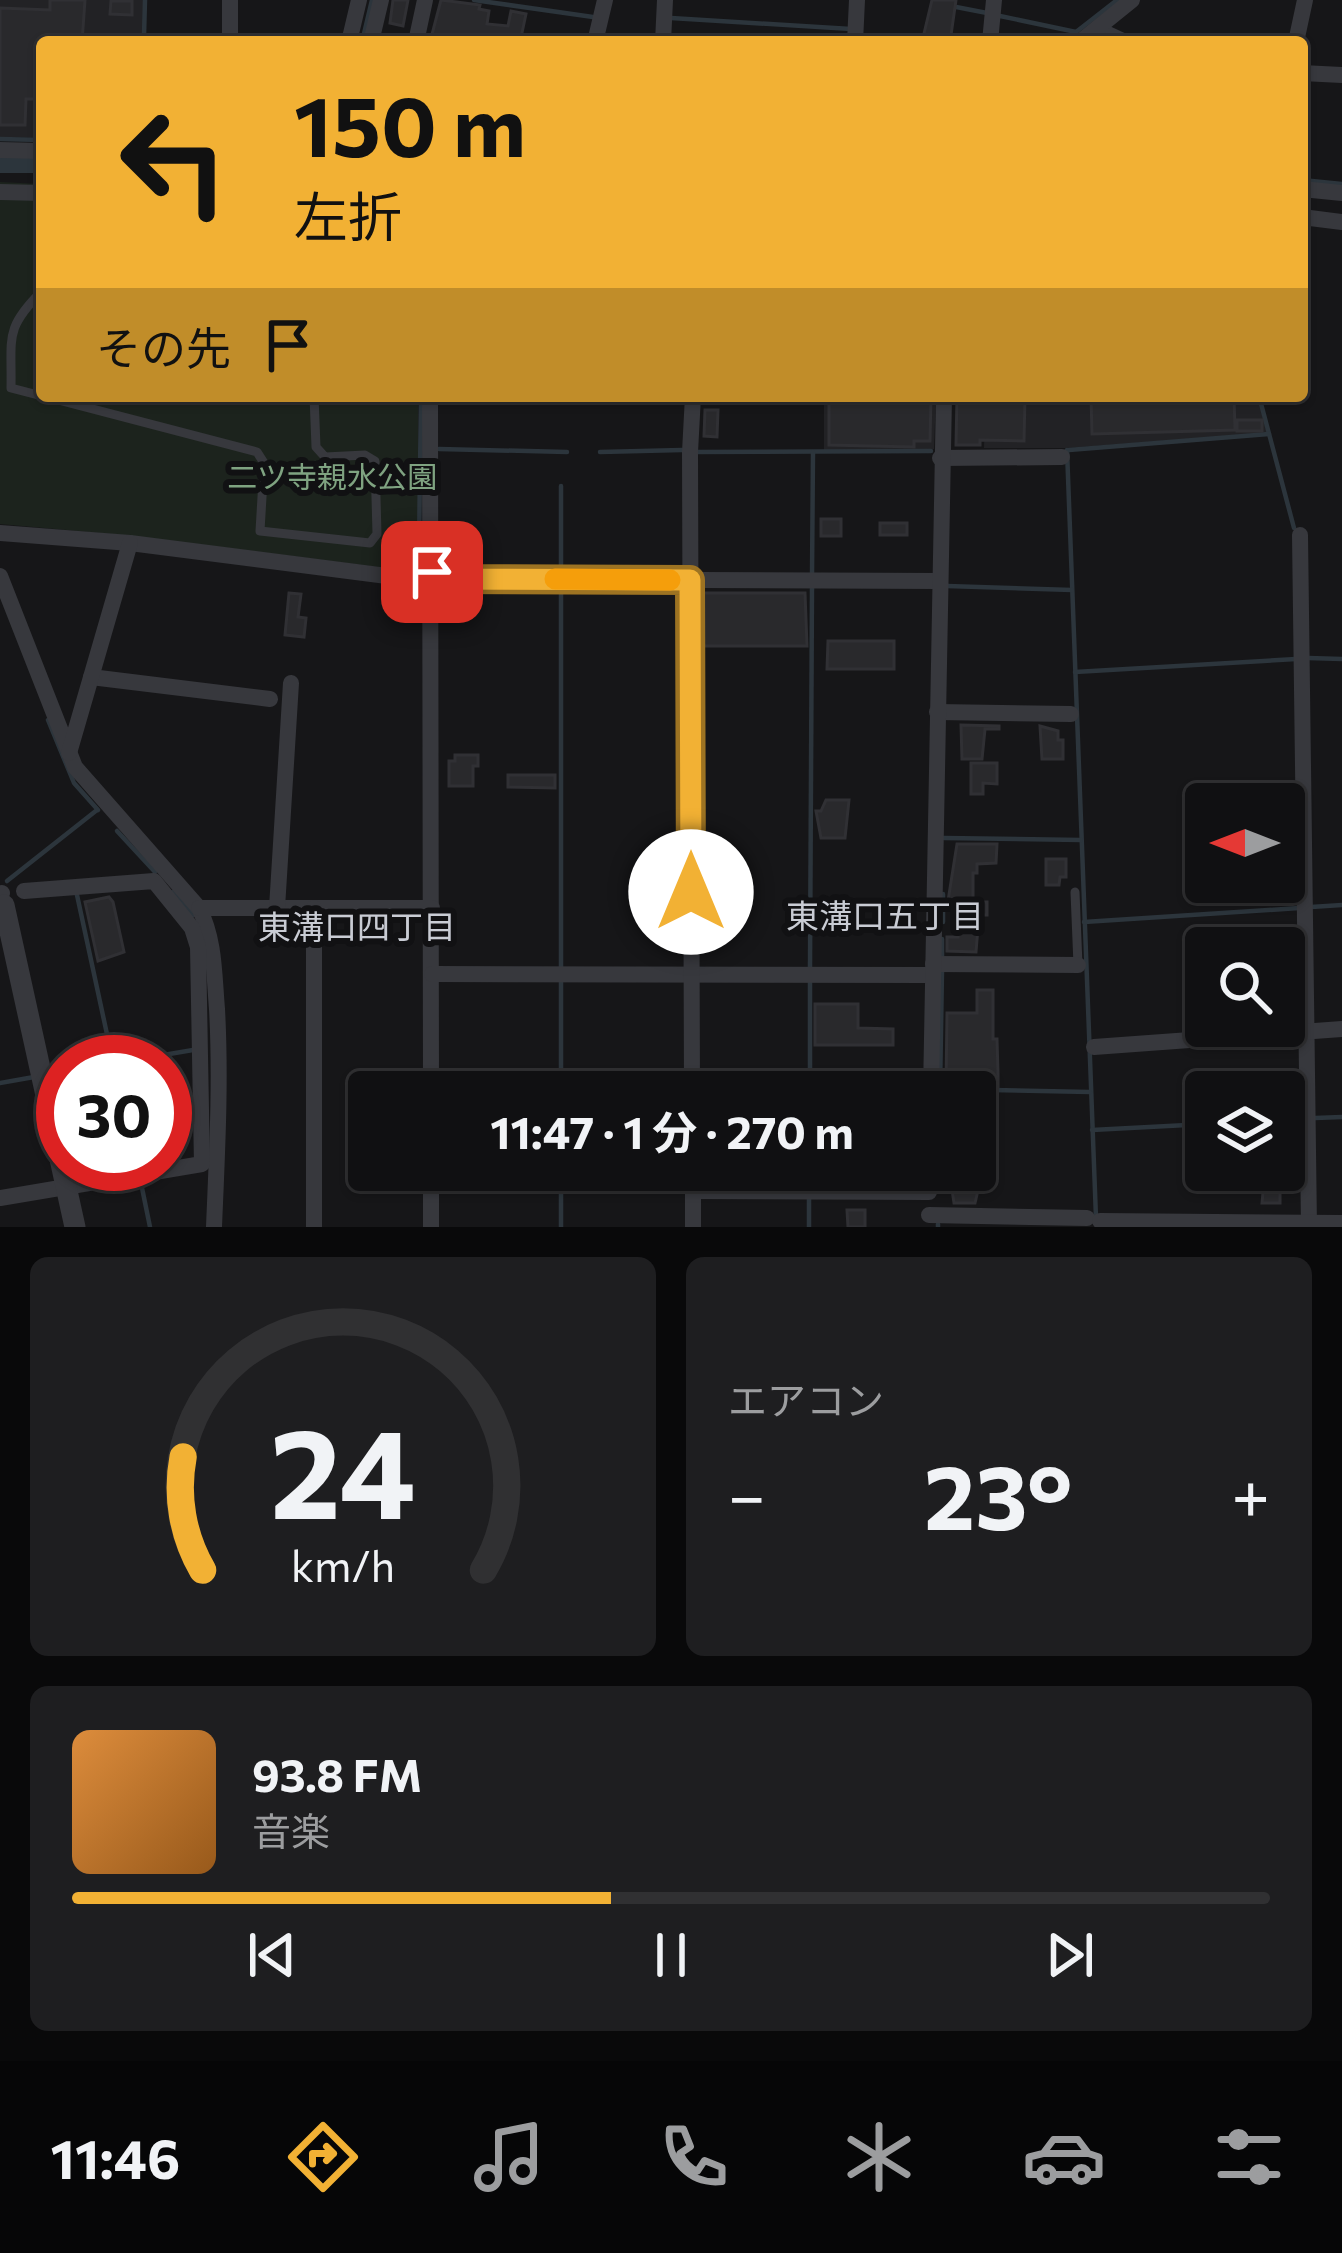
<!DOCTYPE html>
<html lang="ja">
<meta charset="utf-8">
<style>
:root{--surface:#101012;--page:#1e1e20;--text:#f1f3f6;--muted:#9c9d9f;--line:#303032;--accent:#f2b134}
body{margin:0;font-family:Commissioner,"Noto Sans JP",sans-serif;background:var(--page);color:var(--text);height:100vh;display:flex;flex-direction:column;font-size:45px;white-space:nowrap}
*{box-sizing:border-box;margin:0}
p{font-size:39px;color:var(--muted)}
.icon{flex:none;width:66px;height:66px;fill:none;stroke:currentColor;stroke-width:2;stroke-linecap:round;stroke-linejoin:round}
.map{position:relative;height:1227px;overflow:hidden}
.sheet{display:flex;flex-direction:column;gap:30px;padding:30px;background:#09090a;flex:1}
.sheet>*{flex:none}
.hud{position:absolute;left:36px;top:36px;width:1272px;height:366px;border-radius:12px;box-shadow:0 3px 9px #0004,0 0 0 3px var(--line);background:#f2b134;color:#111;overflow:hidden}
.needle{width:78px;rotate:270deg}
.buttons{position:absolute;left:1185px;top:783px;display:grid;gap:24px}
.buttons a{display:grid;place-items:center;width:120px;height:120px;border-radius:12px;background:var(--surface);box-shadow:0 3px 9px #0004,0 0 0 3px var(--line);font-size:60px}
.speed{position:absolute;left:36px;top:1035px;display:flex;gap:24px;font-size:60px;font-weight:700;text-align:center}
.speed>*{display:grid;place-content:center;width:156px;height:156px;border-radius:50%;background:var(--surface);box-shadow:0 3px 9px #0004,0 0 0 3px var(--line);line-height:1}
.speed .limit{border:18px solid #d22;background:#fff;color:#111}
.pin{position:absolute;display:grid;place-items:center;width:102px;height:102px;color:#fff;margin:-51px;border-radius:24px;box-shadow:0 6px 18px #0006}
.me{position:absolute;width:132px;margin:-66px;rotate:0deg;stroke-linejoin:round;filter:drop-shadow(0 0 9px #0008)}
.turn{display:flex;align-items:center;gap:42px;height:252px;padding:0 60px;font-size:54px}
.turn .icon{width:156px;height:156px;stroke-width:2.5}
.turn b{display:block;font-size:84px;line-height:102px}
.then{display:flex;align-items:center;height:114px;padding:0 60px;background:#0003;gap:24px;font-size:45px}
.big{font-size:90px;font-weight:700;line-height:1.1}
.sheet .widget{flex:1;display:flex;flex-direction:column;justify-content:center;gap:18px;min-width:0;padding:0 42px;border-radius:18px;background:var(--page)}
.sheet .dial{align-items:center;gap:0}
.dial svg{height:312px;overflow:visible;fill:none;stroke:var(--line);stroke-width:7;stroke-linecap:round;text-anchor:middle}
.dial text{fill:var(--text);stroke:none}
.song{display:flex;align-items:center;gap:36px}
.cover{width:144px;height:144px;border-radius:18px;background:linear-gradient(135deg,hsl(30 70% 55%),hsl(30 70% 35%))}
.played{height:12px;border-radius:6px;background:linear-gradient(90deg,var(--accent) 45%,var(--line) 45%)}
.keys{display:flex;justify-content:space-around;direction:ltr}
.heat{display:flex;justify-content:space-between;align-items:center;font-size:66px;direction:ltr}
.sheet .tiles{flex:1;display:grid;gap:30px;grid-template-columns:1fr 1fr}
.widget:last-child{grid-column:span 2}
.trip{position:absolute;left:348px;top:1071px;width:648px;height:120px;border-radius:12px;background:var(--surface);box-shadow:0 3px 9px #0004,0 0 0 3px var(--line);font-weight:700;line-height:120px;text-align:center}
.dock{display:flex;height:192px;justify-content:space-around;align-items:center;background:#060607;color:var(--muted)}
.dock .icon{width:84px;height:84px}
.dock .current{color:var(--accent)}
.dock b{font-size:54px;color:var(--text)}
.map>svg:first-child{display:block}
.built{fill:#222225}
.green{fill:#1c231d}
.water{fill:#2c353c}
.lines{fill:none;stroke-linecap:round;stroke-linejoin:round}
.stream{stroke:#2c353c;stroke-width:4.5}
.building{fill:#29292c;stroke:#303034;stroke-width:3}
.service{stroke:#37383d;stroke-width:9}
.minor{stroke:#37383d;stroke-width:16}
.tertiary{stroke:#37383d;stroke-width:21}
.route-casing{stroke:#9d7322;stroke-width:30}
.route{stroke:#f2b134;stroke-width:21}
.slow{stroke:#f59e0b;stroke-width:21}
.labels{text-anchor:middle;stroke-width:12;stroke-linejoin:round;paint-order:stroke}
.park-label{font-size:30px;fill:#7fa381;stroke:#111113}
.neighbourhood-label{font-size:33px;fill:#c9ccd4;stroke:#111113}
</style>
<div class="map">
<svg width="1342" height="1227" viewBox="0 0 1342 1227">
<rect width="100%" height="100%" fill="#161618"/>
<!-- built -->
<g class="built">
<polygon points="0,0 144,0 143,42 42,42 42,138 0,137"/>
<polygon points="824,396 936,396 934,449 824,450"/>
<polygon points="985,396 1258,396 1267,433 1067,448 984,448"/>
</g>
<!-- green -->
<polygon class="green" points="0,182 42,184 42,396 418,396 418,544 386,568 133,536 0,524"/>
<!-- water -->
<polygon class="water" points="0,153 42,154 42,173 0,173"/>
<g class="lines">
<!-- stream -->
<g class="stream">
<polyline points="145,0 144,36 223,38"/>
<polyline points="474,0 593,17"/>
<polyline points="951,6 987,13"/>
<polyline points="1000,16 1076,32 1117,0"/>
<polyline points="671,18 851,29"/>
<polyline points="235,38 343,41"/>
<polyline points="362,42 372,0"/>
<polyline points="0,139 42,140"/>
<polyline points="1302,180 1342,184"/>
<polyline points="1259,396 1294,528"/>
<polyline points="439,449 567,452"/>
<polyline points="1067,450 1096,1218"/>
<polyline points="1069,450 1269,434"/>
<polyline points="600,452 682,450"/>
<polyline points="695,452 931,451"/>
<polyline points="561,486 561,575"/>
<polyline points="419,546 421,396"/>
<polyline points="812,576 813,452"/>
<polyline points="561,584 561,968"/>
<polyline points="947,586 1072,590"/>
<polyline points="1308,658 1342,659"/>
<polyline points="1075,672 1296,659"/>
<polyline points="48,720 74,783 98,810"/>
<polyline points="117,831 155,872"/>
<polyline points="944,838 1081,840"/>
<polyline points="7,881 97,810"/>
<polyline points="173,892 193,915"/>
<polyline points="77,895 113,1062"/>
<polyline points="1311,907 1342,905"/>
<polyline points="943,922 943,894"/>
<polyline points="1084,922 1299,908"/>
<polyline points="942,956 942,939"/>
<polyline points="810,968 812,584"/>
<polyline points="561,980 561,1092"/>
<polyline points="122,1062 193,1050"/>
<polyline points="49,1075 63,1072"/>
<polyline points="0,1083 34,1077"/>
<polyline points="940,1089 1090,1092"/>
<polyline points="940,1091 942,971"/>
<polyline points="810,1092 810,979"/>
<polyline points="1315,1118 1342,1117"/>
<polyline points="1284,1120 1301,1119"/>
<polyline points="1092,1130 1206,1124"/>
<polyline points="561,1170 561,1227"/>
<polyline points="141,1183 150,1227"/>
<polyline points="561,1185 686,1186"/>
<polyline points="809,1186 809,1170"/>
<polyline points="939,1189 939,1170"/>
<polyline points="809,1227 809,1197"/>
<polyline points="938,1227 938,1224"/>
</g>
</g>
<!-- building -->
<g class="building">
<polygon points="50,0 85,0 82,42 38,42 36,99 26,99 25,125 0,125 0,8 50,10"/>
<polygon points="393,0 408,0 403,26 390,23"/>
<polygon points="441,0 480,5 479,9 489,11 487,24 508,26 511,11 526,14 520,42 430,42"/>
<polygon points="932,0 956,0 950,42 922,42"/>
<polygon points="111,1 132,1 132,15 110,14"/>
<polygon points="829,396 931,396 930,441 914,441 914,447 829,445"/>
<polygon points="957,396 1025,396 1024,441 980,440 980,445 956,445"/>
<polygon points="1091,396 1234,396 1235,430 1092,434"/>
<polygon points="705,410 718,410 717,437 704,436"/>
<rect x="1237" y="420" width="25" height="11"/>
<rect x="821" y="519" width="20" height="17"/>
<rect x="880" y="523" width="27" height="12"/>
<polygon points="289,593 301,594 298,617 306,618 304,637 285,635"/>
<polygon points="703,593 805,593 807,646 703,646"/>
<polygon points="828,641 894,641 894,669 827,669"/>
<polygon points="961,725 999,726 999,729 985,729 982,759 962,759"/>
<polygon points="1040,726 1058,731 1058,740 1063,740 1063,759 1042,759"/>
<polygon points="455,755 478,755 478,766 473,766 473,786 449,786 449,761 455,761"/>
<polygon points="971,763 997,763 997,784 983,783 983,794 971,794"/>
<polygon points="508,775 555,775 555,788 508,787"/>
<polygon points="826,800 849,800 845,838 821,838 816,811 821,811"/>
<polygon points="957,844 997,844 996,863 977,864 977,873 973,873 973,902 987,902 987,915 979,915 976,952 947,951 947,937 958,937 955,901 948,901"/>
<polygon points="1046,859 1066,859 1066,877 1060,877 1059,885 1046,885"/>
<polygon points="109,897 113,902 124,952 98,961 85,902"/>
<polygon points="977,990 993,990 993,1039 997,1039 998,1073 998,1087 994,1087 995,1143 975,1143 975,1117 981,1114 981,1087 946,1086 947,1013 977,1013"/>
<polygon points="815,1004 858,1004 858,1028 893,1029 893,1045 815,1045"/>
<polygon points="949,1170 969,1170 968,1186 979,1186 975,1203 954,1203"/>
<polygon points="1265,1170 1296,1172 1296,1184 1280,1185 1280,1203 1262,1203"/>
<polygon points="847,1210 865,1210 865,1227 848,1227"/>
</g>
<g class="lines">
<!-- service -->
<g class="service">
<path d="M42,291C4,329 12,337 11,388L42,396"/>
<polyline points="43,396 257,452 264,463 260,531 370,543 377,534 375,461 365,455 325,457 316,447 314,396"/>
<polyline points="1075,892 1078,965"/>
</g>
<!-- minor -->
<g class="minor">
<polyline points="1097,29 1125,42"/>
<polyline points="230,42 230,0"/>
<polyline points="349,42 359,0"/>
<polyline points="371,42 381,0"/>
<polyline points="416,42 425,0"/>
<polyline points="595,42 605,0"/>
<polyline points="663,42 665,0"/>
<polyline points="855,42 857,0"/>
<polyline points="990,42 994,0"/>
<polyline points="1080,42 1132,0"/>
<polyline points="1296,42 1305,0"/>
<polyline points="1302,73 1342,75"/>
<polyline points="0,150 42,151"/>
<polyline points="1302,189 1342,193"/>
<polyline points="0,192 42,193"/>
<polyline points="1302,217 1342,222"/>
<polyline points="430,396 431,1092"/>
<polyline points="940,458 1062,457"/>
<polyline points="0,533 130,543 387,576 429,548"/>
<polyline points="1300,535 1309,1227"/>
<path d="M0,576L75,767L199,908C215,940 214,974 217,1009C221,1082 217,1154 214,1227"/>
<polyline points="433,579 939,581"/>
<polyline points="91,677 270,699"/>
<polyline points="937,712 1071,714"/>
<polyline points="69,753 130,543"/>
<polyline points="0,894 2,893"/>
<polyline points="199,908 432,908"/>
<polyline points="277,908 291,683"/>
<polyline points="933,964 1078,965"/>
<polyline points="432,974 933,975"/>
<polyline points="1094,1047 1342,1029"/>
<polyline points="692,1092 690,452 693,396"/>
<polyline points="931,1092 944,396"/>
<polyline points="693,1191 929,1192"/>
<polyline points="0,1198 202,1164 198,947 192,928 154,881 24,891"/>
<polyline points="929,1215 1087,1218"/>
<polyline points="1100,1221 1342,1223"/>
<polyline points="314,1227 314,908"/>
<polyline points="431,1227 431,1170"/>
<polyline points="693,1227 693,1170"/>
</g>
<!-- tertiary -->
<polyline class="tertiary" points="4,905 75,1227"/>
</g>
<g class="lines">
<!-- route casing -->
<g class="route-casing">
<polyline id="route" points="432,572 433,579 690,580 691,892"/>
</g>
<!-- route -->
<use href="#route" class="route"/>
<!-- slow -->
<polyline class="slow" points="555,579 670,580"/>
</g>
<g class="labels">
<!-- park labels -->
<g class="park-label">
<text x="332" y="488">二ツ寺親水公園</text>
</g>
<!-- neighbourhood labels -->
<g class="neighbourhood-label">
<text x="885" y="928">東溝口五丁目</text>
<text x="357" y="939">東溝口四丁目</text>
</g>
</g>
</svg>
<div class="buttons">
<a><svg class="needle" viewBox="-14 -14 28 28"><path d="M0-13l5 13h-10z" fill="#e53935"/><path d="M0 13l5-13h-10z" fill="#9c9d9f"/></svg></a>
<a><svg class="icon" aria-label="search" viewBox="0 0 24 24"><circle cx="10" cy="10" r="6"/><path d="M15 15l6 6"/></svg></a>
<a><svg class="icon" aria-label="layers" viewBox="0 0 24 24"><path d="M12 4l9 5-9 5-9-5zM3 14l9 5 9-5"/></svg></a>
</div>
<div class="speed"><div class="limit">30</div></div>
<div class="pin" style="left:432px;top:572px;background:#d93025"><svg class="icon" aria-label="arrive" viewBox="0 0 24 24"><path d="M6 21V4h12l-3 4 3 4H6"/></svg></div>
<svg class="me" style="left:691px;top:892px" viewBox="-20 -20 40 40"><circle r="19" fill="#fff"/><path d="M0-13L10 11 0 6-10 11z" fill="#f2b134"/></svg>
<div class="trip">11:47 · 1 分 · 270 m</div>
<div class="hud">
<div class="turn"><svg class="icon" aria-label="left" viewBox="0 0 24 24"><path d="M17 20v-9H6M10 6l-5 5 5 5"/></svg><div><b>150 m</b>左折</div></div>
<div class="then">その先<svg class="icon" aria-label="arrive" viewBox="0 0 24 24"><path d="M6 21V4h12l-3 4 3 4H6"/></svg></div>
</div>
</div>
<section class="sheet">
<div class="tiles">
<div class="widget dial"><svg viewBox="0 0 100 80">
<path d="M14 69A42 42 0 1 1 86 69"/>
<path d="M14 69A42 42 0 0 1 9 40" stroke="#f2b134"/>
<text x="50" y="56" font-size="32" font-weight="700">24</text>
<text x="50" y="72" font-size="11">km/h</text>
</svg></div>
<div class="widget"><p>エアコン</p>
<div class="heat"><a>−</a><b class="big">23°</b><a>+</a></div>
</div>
<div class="widget">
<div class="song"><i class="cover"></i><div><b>93.8 FM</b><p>音楽</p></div></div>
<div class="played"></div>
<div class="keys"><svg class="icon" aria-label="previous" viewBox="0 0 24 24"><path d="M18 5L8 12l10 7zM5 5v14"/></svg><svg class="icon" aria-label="pause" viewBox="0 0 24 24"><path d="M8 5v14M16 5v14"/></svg><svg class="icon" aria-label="next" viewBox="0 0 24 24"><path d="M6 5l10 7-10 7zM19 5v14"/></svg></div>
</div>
</div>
</section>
<nav class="dock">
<b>11:46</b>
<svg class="icon current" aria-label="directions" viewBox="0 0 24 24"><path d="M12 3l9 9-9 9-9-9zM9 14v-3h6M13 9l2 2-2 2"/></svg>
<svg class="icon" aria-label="music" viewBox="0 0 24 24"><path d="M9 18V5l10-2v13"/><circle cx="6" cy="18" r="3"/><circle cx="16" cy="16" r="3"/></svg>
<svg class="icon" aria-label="phone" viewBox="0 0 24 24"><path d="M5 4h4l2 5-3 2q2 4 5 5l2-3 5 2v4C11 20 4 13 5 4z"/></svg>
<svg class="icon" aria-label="climate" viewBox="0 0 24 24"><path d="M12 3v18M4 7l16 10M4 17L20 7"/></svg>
<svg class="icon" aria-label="car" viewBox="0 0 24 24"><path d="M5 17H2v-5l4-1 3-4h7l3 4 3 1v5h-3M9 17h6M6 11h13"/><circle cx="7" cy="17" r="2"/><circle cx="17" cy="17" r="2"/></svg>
<svg class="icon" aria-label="filters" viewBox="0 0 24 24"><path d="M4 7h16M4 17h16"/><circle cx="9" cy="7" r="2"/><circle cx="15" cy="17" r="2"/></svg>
</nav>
